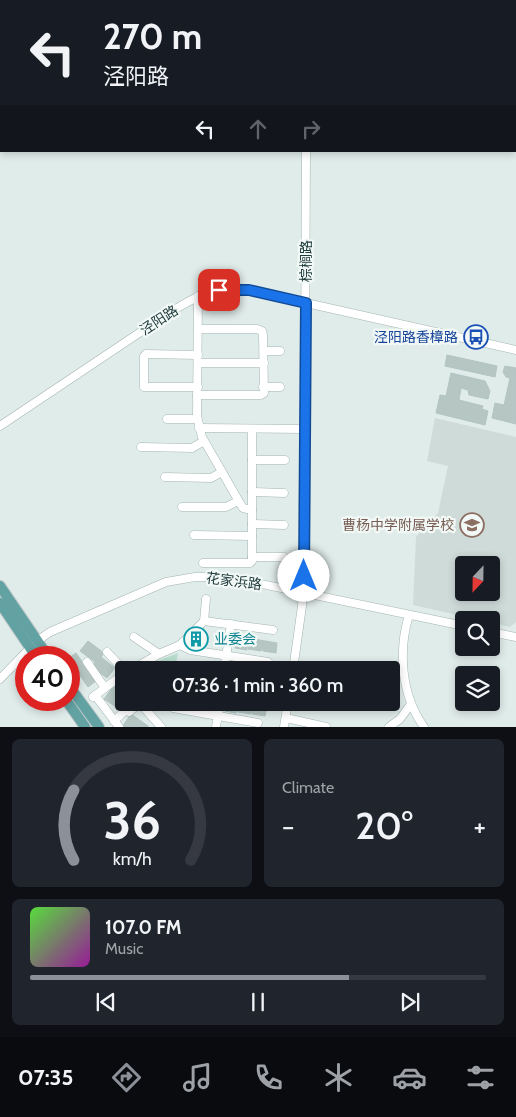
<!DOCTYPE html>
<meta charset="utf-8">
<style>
:root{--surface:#171b24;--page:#20242c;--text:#f1f3f6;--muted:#9ea1a6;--line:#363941;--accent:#8c9099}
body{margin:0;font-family:Cabin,"Noto Sans SC",sans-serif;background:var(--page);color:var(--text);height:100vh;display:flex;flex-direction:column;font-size:19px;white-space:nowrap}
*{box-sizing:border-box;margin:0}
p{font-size:16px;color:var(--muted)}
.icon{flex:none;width:28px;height:28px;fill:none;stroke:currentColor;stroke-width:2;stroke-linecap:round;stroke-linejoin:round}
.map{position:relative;height:727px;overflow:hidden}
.side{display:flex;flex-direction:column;gap:12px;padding:12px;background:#0d0f14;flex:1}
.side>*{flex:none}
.hud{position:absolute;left:0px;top:0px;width:516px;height:152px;box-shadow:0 2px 8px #0003;background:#171b24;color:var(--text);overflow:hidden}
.needle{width:32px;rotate:202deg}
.fabs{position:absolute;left:455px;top:556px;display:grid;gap:10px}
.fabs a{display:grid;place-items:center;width:45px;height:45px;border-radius:5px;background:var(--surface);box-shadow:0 2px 8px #0003;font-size:25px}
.speed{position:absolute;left:15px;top:646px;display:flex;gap:10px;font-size:25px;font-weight:700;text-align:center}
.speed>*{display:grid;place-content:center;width:65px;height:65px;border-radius:50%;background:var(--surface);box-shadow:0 2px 8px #0003;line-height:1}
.speed .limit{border:8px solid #d22;background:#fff;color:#111}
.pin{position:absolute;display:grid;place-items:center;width:42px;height:42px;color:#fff;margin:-21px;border-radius:10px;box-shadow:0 2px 8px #0006}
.me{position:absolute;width:55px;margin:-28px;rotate:0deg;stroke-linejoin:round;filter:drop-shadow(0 0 4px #0008)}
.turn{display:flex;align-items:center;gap:18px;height:105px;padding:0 20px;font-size:22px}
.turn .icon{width:65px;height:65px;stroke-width:2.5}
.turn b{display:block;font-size:35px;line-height:42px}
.lanes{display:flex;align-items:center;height:48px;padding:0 20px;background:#0003;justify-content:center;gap:25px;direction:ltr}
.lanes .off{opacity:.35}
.big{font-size:38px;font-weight:600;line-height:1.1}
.side .widget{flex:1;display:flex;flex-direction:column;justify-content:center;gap:8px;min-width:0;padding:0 18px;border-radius:8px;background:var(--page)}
.side .dial{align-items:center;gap:0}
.dial svg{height:130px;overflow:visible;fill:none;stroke:var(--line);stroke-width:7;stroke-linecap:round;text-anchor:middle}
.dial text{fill:var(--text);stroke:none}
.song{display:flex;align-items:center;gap:15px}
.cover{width:60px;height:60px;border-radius:8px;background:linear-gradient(135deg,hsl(110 70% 55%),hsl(300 70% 35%))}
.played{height:5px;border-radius:2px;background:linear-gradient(90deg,var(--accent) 70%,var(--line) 70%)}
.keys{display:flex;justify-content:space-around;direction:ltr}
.heat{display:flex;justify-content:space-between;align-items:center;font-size:28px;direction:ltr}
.side .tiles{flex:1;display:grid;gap:12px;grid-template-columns:1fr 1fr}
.widget:last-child{grid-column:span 2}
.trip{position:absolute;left:115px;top:661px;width:285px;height:50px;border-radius:5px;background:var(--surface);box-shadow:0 2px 8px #0003;font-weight:600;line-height:50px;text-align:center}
.dock{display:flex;height:80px;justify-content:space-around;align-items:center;background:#090b0e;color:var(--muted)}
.dock .icon{width:35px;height:35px}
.dock .active{color:var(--accent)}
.dock b{font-size:22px;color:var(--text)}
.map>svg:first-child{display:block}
.built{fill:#cedbd9;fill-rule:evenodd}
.green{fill:#b8decc}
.building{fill:#b5c6c3;stroke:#b2c5c3}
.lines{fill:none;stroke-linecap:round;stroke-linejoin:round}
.minor-casing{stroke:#a3b4b3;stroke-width:9}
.major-casing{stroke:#c1c8c9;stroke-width:12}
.minor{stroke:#fff;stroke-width:8}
.major{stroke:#63a2a3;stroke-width:10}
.route-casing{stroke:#114b97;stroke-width:12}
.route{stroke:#1a73e8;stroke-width:9}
.labels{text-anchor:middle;stroke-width:4.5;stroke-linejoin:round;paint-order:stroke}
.street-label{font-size:14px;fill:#203c3d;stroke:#f1f8f6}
.transit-label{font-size:14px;fill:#164399;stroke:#f1f8f6;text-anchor:end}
.education-label{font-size:14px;fill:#785e54;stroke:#f1f8f6;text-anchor:end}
.culture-label{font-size:14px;fill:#0d838f;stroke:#f1f8f6;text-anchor:start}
</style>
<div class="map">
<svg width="516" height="727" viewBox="0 0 516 727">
<rect width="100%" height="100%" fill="#e0ecea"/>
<!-- built -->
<path class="built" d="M435,418L516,437V622L510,627L491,622V620H480L413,605L416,537L438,513L448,466L427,461ZM464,565H491V592H464Z"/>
<!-- green -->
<path class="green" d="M178,653C177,659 177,664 170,666L152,663Z"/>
<!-- building -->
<g class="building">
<polygon points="447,355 497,366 495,377 445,366"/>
<polygon points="505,366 516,368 516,424 492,418 495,403 504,405 510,378 506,377 503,372"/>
<polygon points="451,373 485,381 490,391 488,399 469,395 468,390 461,388 459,400 483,406 482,409 488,411 485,425 436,413 440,395 446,396"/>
<polygon points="193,634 201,636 200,645 191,643"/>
<polygon points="237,638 248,640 248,638 277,643 276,653 263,651 263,649 262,649 261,651 248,649 249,647 247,647 247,650 235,648"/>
<polygon points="88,641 104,653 101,657 115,668 107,678 92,667 95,662 80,651"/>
<polygon points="76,653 96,681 88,687 69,660 69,658"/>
<polygon points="114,685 124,692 124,702 128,702 122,711 104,699"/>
<polygon points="226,702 246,702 267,706 265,716 252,714 252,712 251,712 251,714 238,712 238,710 237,710 236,713 225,711"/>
<polygon points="131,714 148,726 148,727 122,727"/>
</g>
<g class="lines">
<!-- minor casing -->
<g class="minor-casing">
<g id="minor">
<polyline points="95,0 98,1"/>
<polyline points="326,0 328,1"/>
<polyline points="307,1 307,0"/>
<polyline points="515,56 516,56"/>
<polyline points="198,296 197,416 202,437 241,505 243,508 252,510"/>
<polyline points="264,351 280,351"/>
<polyline points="198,363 264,363"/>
<polyline points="198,387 144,387 144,356 146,354 198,355"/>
<polyline points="263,387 280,387"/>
<polyline points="197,395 261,395 264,393 263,335 262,331 257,329 198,329"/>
<polyline points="167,419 197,419"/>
<path d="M0,426L172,311C181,306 190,300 200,296C221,287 244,290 266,294L516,350"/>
<polyline points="199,428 305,429"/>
<polyline points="141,447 192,448 204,441"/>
<polyline points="252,460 285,460"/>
<polyline points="165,477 211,478 222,472"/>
<polyline points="252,492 284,493"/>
<polyline points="182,507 226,507 238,501"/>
<polyline points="252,524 284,525"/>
<polyline points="194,535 252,536"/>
<polyline points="252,557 284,557"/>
<polyline points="203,563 250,563 252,561 252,429"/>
<path d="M409,615C398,651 401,695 424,727"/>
<polyline points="204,621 273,630"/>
<polyline points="491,632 516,637"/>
<polyline points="134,637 159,654"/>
<polyline points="180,645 190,650 268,662"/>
<polyline points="107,652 124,670"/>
<polyline points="87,662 105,688"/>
<polyline points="131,670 159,654 180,645 204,621 206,599"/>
<polyline points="224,670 231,624"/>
<polyline points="293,670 302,606 304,571 306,151"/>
<polyline points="0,679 37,641 50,632 166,582 195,577 217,577 237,579 464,626"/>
<polyline points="95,695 119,727"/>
<polyline points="93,697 117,679 124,685"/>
<polyline points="139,702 161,727"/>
<polyline points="169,702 173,708 258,723"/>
<polyline points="286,718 326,727"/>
<polyline points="114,721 126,710 129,712 140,703"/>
<polyline points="216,727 220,702"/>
<polyline points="284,727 288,702"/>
<polyline points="389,727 400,719 411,704"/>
</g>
</g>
<!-- major casing -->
<g class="major-casing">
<g id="major">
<polyline points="0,586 49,658"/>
<polyline points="0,603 37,658"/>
<polyline points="69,686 99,727"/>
<polyline points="66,700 85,727"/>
</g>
</g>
<!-- minor -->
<use href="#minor" class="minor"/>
<!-- major -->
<use href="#major" class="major"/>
</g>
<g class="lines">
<!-- route casing -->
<g class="route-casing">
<polyline id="route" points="219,290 249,290 306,303 304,576"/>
</g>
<!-- route -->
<use href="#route" class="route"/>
</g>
<!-- icons -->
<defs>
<g id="bus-ring" transform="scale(1.25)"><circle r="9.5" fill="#f1f8f6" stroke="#1a4fb4" stroke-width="1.5"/><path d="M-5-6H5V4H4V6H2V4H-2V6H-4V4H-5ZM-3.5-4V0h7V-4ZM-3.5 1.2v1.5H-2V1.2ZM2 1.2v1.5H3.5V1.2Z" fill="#1a4fb4"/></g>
<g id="school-ring" transform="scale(1.25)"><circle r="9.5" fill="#f1f8f6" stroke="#8d6e63" stroke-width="1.5"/><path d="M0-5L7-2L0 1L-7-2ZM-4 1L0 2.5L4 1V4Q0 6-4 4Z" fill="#8d6e63"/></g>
<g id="building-ring" transform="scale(1.25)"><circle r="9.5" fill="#f1f8f6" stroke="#0f9aa8" stroke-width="1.5"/><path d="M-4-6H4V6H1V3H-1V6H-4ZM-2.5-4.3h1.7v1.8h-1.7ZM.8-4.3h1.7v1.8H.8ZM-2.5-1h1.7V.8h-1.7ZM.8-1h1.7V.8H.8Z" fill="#0f9aa8"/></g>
</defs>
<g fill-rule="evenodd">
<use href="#bus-ring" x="476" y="337"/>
<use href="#school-ring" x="472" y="525"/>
<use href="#building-ring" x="196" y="639"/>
</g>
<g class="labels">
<!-- street labels -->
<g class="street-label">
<text transform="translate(306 261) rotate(-90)" y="5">棕榈路</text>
<text transform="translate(159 320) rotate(-33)" y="5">泾阳路</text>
<text transform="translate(234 581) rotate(7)" y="5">花家浜路</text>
</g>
<!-- transit labels -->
<g class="transit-label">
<text x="458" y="342">泾阳路香樟路</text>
</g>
<!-- education labels -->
<g class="education-label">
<text x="454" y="530">曹杨中学附属学校</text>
</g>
<!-- culture labels -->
<g class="culture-label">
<text x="214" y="644">业委会</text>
</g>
</g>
</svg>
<div class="fabs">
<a><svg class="needle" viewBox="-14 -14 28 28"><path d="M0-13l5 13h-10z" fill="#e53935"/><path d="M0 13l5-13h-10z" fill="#9ea1a6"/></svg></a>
<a><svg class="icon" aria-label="search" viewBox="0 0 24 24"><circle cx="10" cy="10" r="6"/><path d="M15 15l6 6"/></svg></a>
<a><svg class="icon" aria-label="layers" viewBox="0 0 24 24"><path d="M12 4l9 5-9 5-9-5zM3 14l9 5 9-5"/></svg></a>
</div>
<div class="speed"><div class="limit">40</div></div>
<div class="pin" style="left:219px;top:290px;background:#d93025"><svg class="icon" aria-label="arrive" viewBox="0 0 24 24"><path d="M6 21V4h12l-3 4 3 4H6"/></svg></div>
<svg class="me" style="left:304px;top:576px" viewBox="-20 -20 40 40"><circle r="19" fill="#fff"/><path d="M0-13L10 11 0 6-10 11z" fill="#1a73e8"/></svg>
<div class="trip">07:36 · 1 min · 360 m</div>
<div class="hud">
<div class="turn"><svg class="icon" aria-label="left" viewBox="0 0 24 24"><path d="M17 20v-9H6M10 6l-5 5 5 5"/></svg><div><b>270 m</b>泾阳路</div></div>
<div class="lanes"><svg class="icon" aria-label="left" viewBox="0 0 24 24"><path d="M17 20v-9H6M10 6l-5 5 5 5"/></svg><svg class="icon off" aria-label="ahead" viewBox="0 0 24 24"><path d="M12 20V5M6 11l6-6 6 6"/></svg><svg class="icon off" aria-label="right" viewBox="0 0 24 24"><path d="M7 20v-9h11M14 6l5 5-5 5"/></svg></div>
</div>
</div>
<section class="side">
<div class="tiles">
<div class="widget dial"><svg viewBox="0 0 100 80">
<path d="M14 69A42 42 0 1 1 86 69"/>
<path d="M14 69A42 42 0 0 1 14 26" stroke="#8c9099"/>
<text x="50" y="56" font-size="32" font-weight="700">36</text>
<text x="50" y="72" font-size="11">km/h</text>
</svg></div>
<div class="widget"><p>Climate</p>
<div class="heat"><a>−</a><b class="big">20°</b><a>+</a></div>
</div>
<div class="widget">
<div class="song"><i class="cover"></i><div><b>107.0 FM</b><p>Music</p></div></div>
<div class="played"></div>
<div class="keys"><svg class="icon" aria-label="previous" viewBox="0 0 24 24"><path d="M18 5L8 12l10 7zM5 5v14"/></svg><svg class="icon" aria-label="pause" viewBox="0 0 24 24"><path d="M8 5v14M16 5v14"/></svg><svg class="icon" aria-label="next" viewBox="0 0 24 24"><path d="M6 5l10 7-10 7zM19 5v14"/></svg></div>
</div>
</div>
</section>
<nav class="dock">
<b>07:35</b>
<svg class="icon active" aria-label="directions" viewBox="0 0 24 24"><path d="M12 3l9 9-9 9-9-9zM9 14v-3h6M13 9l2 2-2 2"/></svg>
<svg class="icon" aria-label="music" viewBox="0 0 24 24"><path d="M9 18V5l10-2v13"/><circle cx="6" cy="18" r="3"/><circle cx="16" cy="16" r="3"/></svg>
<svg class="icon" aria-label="phone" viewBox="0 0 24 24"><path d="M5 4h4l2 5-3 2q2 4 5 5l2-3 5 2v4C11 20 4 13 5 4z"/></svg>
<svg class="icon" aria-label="climate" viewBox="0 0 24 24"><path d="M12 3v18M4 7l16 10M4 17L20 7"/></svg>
<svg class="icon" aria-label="car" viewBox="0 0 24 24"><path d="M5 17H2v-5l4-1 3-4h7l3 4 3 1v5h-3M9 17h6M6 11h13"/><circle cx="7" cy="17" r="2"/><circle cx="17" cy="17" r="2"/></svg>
<svg class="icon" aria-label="filters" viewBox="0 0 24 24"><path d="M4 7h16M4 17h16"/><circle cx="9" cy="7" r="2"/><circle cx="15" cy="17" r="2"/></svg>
</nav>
